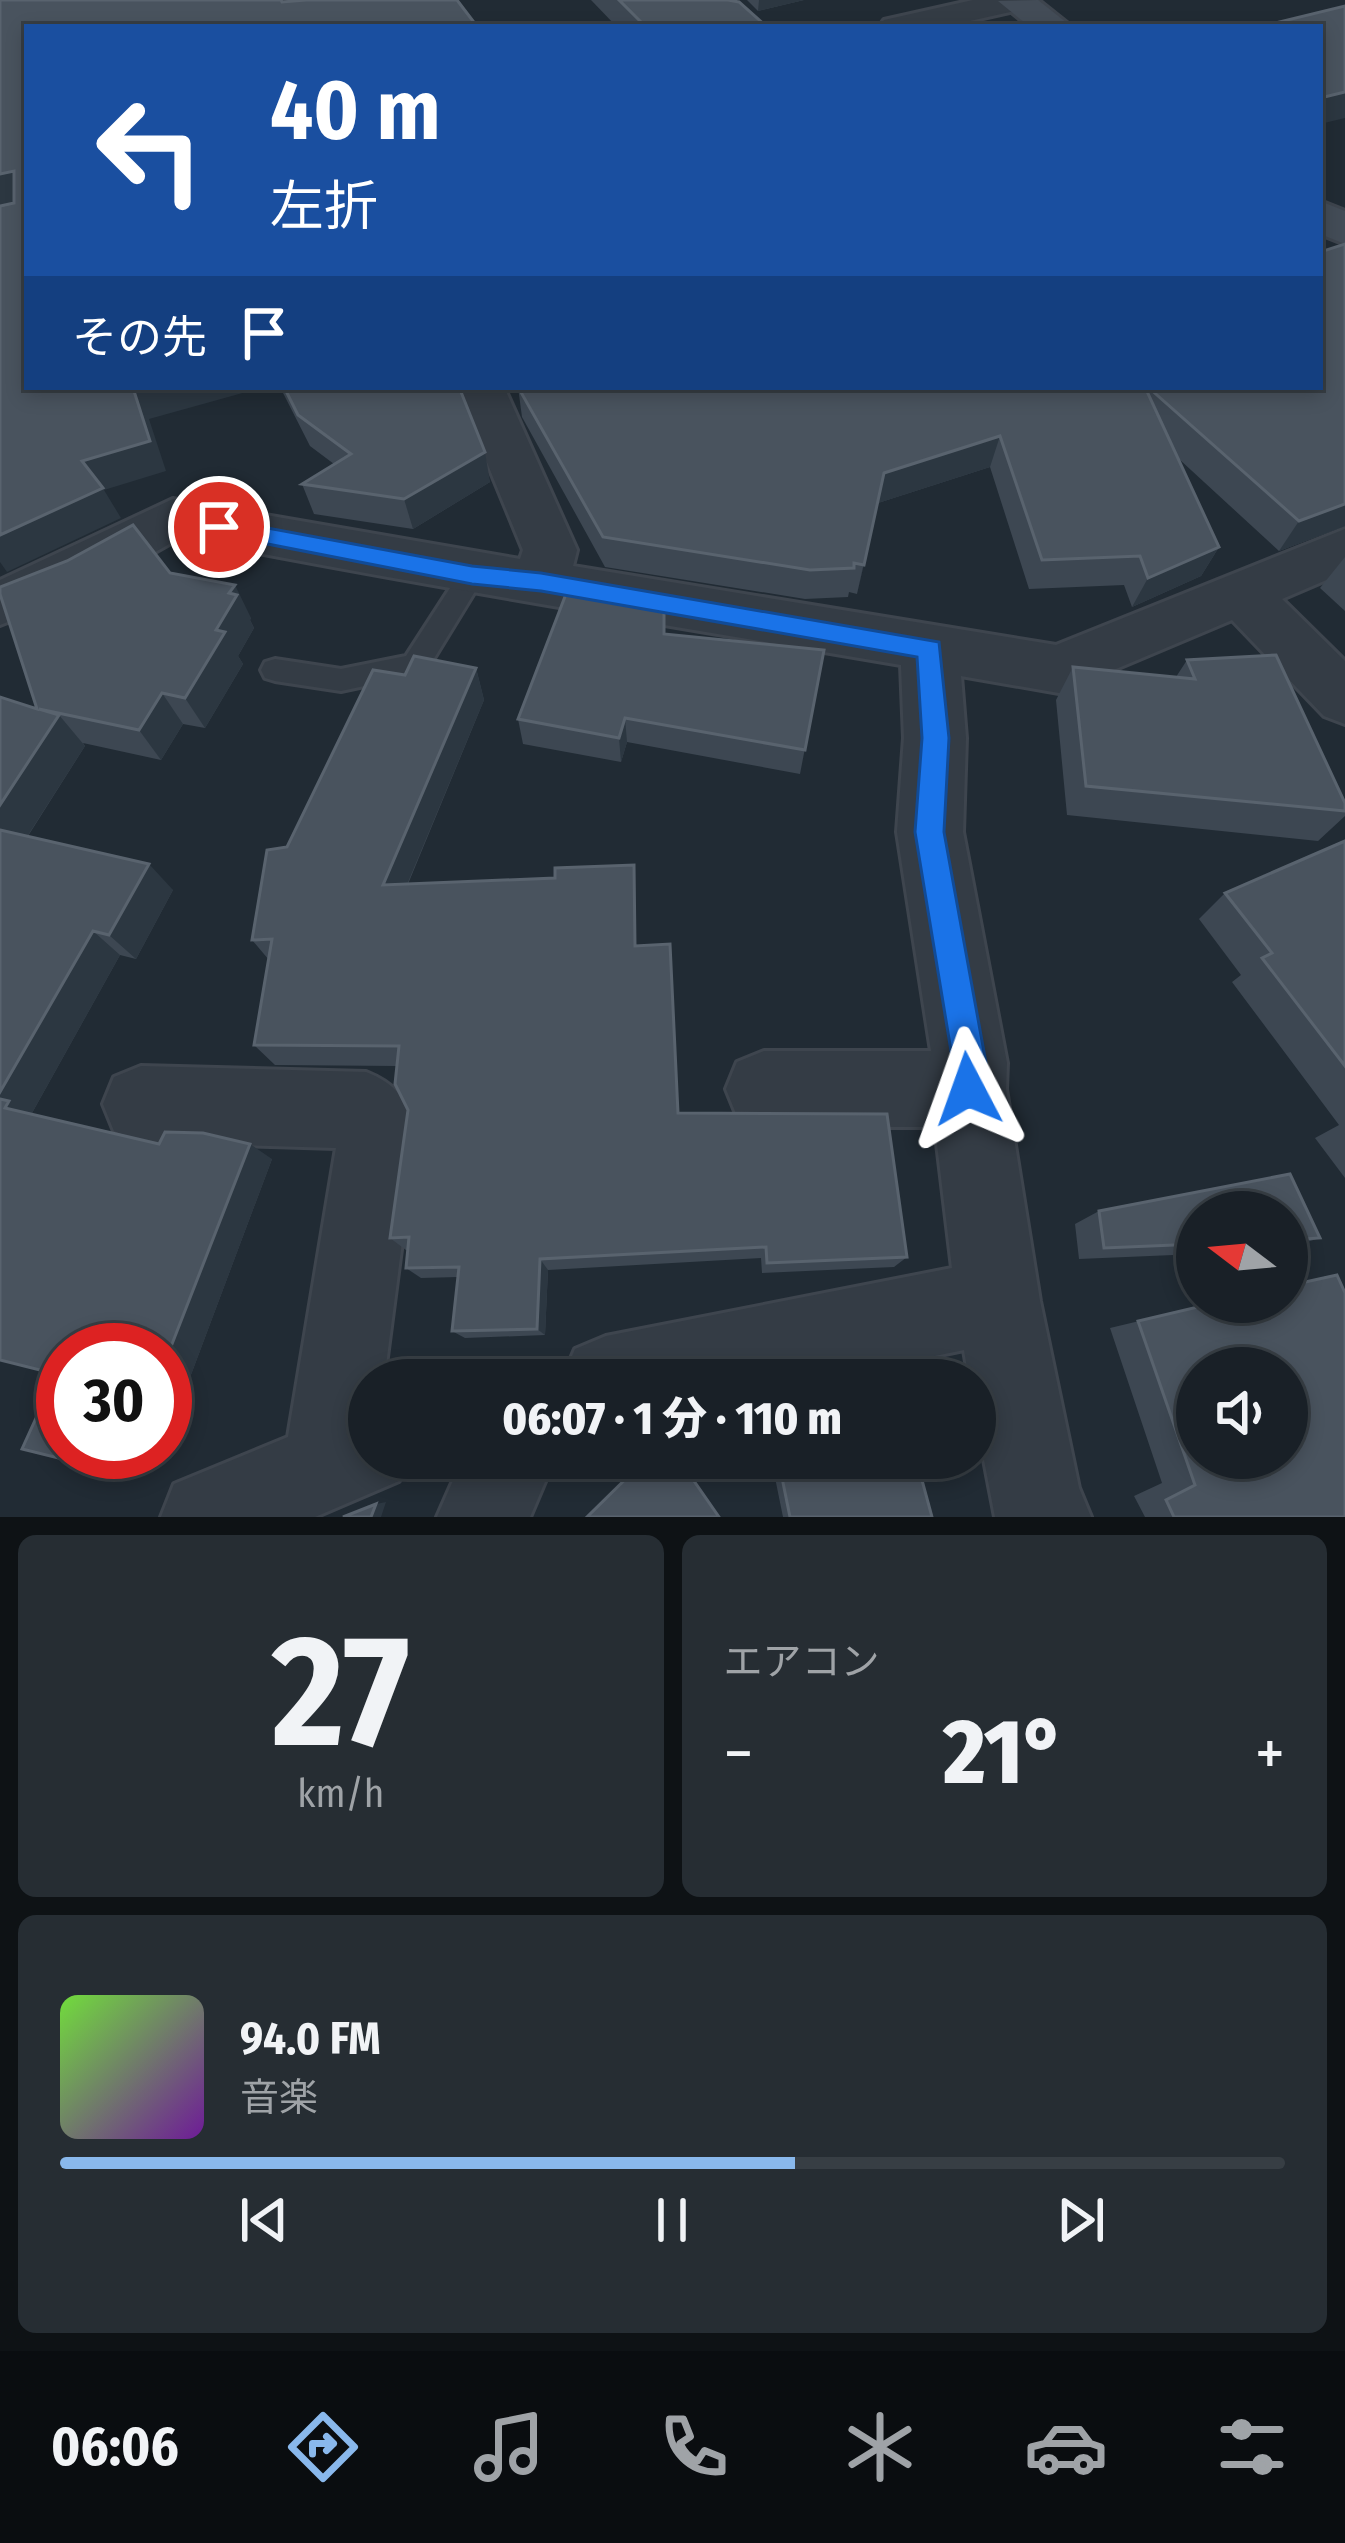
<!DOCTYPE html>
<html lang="ja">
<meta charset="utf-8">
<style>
:root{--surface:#192027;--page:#262d33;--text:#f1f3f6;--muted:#9fa3a7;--line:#373e44;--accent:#89b8ec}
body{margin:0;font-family:"Fira Sans Condensed","Noto Sans JP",sans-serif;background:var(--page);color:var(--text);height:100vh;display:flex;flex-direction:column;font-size:45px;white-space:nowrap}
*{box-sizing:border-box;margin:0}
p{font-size:39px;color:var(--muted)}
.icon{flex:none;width:66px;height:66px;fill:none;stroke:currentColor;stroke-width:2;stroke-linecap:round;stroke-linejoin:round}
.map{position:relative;height:1517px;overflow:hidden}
.side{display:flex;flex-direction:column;gap:18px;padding:18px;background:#0e1215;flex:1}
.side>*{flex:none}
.guide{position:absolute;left:24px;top:24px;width:1299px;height:366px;border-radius:0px;box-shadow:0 6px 18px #0003,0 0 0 3px var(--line);background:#1a4fa0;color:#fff;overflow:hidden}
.needle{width:78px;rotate:286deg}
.fabs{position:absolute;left:1176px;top:1191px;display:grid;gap:24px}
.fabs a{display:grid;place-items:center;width:132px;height:132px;border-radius:50%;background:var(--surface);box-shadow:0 6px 18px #0003,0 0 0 3px var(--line);font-size:60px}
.speed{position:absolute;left:36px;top:1323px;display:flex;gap:24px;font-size:60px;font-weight:700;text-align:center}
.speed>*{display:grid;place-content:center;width:156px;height:156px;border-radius:50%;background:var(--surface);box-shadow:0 6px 18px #0003,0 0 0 3px var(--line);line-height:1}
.speed .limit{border:18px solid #d22;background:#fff;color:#111}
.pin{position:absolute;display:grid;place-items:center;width:102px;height:102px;color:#fff;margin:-51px;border:6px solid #fff;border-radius:50%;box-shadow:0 3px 12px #0007}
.me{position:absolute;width:132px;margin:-66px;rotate:356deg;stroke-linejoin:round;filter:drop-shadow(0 0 9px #0008)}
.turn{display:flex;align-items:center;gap:42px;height:252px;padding:0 48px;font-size:54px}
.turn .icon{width:156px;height:156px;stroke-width:2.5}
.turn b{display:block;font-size:84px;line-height:102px}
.then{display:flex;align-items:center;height:114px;padding:0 48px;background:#0003;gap:24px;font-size:45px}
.big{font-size:90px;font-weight:800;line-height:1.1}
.side .tile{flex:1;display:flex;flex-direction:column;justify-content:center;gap:18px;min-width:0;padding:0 42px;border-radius:18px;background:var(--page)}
.side .dial{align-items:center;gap:0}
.dial b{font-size:156px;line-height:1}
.song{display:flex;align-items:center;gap:36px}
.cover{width:144px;height:144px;border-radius:18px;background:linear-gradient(135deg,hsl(100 70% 55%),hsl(280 70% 35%))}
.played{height:12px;border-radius:6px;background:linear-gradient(90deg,var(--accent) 60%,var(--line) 60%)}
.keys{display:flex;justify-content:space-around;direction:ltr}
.heat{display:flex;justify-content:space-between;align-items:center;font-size:66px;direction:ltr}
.side .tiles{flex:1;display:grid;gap:18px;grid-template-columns:1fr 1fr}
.tile:last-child{grid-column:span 2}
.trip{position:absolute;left:348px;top:1359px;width:648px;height:120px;border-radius:60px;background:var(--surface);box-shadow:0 6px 18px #0003,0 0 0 3px var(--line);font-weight:800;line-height:120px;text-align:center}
.tabs{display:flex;height:192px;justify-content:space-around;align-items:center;background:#0a0d10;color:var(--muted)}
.tabs .icon{width:84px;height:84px}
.tabs .selected{color:var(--accent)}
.tabs b{font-size:54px;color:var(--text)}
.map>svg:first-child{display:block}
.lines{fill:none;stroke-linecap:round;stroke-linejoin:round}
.lane-casing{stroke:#3e454e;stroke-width:6}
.street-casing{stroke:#3e454e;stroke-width:6}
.secondary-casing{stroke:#3e454e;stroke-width:6}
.lane{fill:#343c45;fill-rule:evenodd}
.street{fill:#343c45;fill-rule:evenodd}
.secondary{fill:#434c57;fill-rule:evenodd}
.wall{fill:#3d4752}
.shaded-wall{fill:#2c3741}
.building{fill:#49535e;stroke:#59636e;stroke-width:3;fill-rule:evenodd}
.route{fill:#1a73e8;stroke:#114b97;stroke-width:3}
</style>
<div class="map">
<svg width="1345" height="1517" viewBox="0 0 1345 1517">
<rect width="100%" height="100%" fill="#212b34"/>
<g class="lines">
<!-- lane casing -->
<g class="lane-casing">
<polygon id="lane" points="472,565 485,575 425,673 341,691 275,681 265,678 261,670 265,662 275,659 341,669 406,656 463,568"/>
</g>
<!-- street casing -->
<g class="street-casing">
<g id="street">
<polygon points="277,0 311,0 324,27 290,27"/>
<polygon points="973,0 1037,0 1032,7 943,27 879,27 884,20"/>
<path d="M456,387H504L577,550L573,566L1056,645L1345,529V572L1282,599L1345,661V724L1324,716L1232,620L1059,693L961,676L966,738L963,832L1007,1063L1006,1089L1040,1301L1079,1488L1091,1517H995L975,1413V1380H969L964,1350L818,1380H562L575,1349L606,1336L952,1268L935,1127H764L737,1116L726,1089L737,1062L764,1051H931L897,832L904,738L901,665C660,624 420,585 180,538L88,590L0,625V580L173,499L520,559L523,550Z"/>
<path d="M141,1066L366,1072C396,1084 404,1097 417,1127L384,1380H369V1458H408L399,1481L315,1517H161L174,1484L288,1437L336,1148L141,1142L114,1131L103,1104L114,1077Z"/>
<polygon points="463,1458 555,1458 530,1517 437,1517"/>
</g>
</g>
<!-- secondary casing -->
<g class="secondary-casing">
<g id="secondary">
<polygon points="1038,0 1072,27 1030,27 998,1"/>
<polygon points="1320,201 1345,211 1345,244 1320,234"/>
</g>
</g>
<!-- lane -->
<use href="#lane" class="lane"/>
<!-- street -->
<use href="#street" class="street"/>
<!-- secondary -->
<use href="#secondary" class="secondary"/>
</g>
<!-- wall -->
<g class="wall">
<polygon points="591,0 728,0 767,27 617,27"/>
<polygon points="747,0 804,0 758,11"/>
<polygon points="280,387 459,387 490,482 413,529 314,514 302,484 334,464 310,446"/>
<polygon points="518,387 848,390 863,387 1320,387 1345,526 1279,551 1179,459 1219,547 1201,576 1132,607 1124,585 1029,589 990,467 878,503 857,594 849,592 848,597 805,599 605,567 522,417"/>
<polygon points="1345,557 1345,611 1320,588"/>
<polygon points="170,573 251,618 250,620 254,628 238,656 243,664 205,728 183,724 161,760 83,743 85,746 28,836 173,890 136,959 120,955 32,1113 39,1116 159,1144 272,1159 189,1380 174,1379 138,1468 103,1469 56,1374 0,1360 0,697 37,709"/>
<polygon points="665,634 824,650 800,774 627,742 621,762 523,744 518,719"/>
<polygon points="1187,660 1345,803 1345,816 1318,841 1067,815 1056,700 1073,667 1176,677"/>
<polygon points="476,668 484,700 408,884 555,878 634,865 636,946 678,1113 907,1257 894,1267 762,1273 761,1258 548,1270 545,1335 465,1338 452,1331 458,1277 421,1278 406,1268 408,1250 406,1250 390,1238 408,1110 397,1066 275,1065 254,1045 269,960 252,940 287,847 405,675"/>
<polygon points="1345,841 1345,1178 1315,1138 1339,1125 1232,982 1241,975 1199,919 1225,893"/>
<polygon points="1290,1174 1320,1238 1287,1248 1287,1212 1197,1212 1197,1254 1079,1259 1075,1224 1099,1211"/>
<polygon points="1219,1302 1345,1517 1145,1517 1134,1496 1162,1483 1110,1328"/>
<polygon points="771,1458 916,1458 932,1517 783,1517"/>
</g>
<!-- shaded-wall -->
<g class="shaded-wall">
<polygon points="759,0 804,0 758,11"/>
<polygon points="1345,92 1345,118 1320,124 1320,98"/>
<polygon points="14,171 27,196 0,208 0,174"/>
<polygon points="136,387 264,387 149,419 166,471 104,490 121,518 7,572 0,562 0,535 82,461 133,388"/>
<polygon points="1000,436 990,467 878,503 857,594 884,473"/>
<polygon points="485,452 490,482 413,529 404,499"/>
<polygon points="1345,504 1345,526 1279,551 1299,521"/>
<polygon points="1219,547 1201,576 1132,607 1148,578"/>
<polygon points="235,585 251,618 250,620 254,628 238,656 243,664 205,728 185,698 216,630 229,593"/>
<polygon points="476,668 484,700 396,911 383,885"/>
<polygon points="162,693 183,724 161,760 139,730"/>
<polygon points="59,715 85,746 16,854 0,839 0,805"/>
<polygon points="625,718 627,742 621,762 619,738"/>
<polygon points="149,864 173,890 136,959 109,935"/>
<polygon points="93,931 120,955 32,1113 43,1118 5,1108 0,1100 0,1092"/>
<polygon points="250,1144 272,1159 189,1380 174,1379 165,1401 165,1362"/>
<polygon points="540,1259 548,1270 545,1335 537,1329"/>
<polygon points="111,1452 144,1452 138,1468 103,1469"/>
<polygon points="386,1502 381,1517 371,1517 376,1504"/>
</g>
<!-- building -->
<g class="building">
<polygon points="0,0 281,0 282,2 306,0 457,0 476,25 464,27 27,27 27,387 136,387 133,388 150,441 82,461 103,488 0,535 0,206 14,203 14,171 0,174"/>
<polygon points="619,0 728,0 739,2 767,27 646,27"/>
<polygon points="1345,6 1345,92 1320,98 1320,27 1259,27"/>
<polygon points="1345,244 1345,504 1299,521 1148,387 1320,387 1320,252"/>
<polygon points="284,387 459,387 485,452 404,499 302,484 351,454 298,415"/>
<polygon points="518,387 837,387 848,390 869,387 1145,387 1219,547 1148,578 1140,556 1042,560 1000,436 884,473 864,565 854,563 854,568 810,570 603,537"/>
<polygon points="133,525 170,573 235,585 229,593 237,595 216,630 225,632 185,698 162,693 139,730 39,709 59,715 0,805 0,697 37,709 0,594 0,587 67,561"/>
<polygon points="566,594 664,611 664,634 824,650 805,750 625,718 619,738 518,719"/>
<polygon points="1276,655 1345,803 1345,811 1086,786 1073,667 1195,679 1187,660"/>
<polygon points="414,656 476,668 383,885 555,878 555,868 634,865 635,946 670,944 678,1113 887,1114 907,1257 767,1263 766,1247 540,1259 537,1329 452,1331 459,1267 406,1268 409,1237 390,1238 408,1110 395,1084 399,1046 254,1045 272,939 252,940 267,850 287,847 373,670 405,675"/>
<polygon points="0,830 149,864 109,935 93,931 0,1092"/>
<polygon points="1345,841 1345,1066 1262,958 1272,953 1225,893"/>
<polygon points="0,1099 9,1101 5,1108 159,1144 165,1132 203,1133 250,1144 165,1362 165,1350 63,1350 63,1452 111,1452 103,1469 22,1449 56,1374 0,1360"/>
<polygon points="1290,1174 1320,1238 1287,1240 1287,1212 1197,1212 1197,1244 1104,1248 1099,1211"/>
<path d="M1337,1275L1345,1293V1517H1174L1166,1500L1195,1485L1138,1321L1219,1302H1287V1286ZM1197,1368H1287V1458H1197Z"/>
<polygon points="647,1458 678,1458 719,1517 587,1517"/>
<polygon points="778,1458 916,1458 932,1517 790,1517"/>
<polygon points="376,1504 371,1517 343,1517"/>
</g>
<!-- route -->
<polygon class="route" points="219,519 472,566 541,573 939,642 949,738 944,832 986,1063 979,1100 968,1105 956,1100 951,1089 953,1063 915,832 922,738 917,657 541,591 472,584 211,533 211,521"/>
</svg>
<div class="fabs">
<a><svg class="needle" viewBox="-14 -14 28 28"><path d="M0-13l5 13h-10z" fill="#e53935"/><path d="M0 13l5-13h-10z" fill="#9fa3a7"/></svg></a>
<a><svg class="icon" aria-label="sound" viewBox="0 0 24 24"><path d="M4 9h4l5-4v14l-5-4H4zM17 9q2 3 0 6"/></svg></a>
</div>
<div class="speed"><div class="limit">30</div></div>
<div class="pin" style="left:219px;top:527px;background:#d93025"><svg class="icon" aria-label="arrive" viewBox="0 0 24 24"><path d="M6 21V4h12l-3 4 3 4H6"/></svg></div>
<svg class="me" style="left:968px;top:1089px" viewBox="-20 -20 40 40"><path d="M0-17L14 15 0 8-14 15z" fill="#1a73e8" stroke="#fff" stroke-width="4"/></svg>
<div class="trip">06:07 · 1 分 · 110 m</div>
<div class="guide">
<div class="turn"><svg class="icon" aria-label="left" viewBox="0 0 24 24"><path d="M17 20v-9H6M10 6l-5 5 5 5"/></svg><div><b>40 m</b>左折</div></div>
<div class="then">その先<svg class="icon" aria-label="arrive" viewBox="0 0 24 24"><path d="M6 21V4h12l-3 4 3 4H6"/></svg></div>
</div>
</div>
<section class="side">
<div class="tiles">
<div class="tile dial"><b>27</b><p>km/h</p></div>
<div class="tile"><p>エアコン</p>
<div class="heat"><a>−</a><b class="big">21°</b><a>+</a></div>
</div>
<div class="tile">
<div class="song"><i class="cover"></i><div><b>94.0 FM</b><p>音楽</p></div></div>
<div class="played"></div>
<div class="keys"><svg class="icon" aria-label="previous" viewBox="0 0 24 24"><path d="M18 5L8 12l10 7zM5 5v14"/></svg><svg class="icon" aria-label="pause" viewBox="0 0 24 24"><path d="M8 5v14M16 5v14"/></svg><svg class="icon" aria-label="next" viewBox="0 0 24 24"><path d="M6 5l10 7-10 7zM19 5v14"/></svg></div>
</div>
</div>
</section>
<nav class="tabs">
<b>06:06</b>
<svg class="icon selected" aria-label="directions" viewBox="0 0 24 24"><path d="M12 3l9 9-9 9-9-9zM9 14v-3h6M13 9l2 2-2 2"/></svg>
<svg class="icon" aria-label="music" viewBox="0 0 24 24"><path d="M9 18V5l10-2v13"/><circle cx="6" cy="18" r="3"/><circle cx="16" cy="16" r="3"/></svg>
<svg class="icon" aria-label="phone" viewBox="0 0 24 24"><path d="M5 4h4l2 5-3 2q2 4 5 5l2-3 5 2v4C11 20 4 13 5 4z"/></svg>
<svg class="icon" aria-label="climate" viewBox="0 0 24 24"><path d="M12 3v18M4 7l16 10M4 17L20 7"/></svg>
<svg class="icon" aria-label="car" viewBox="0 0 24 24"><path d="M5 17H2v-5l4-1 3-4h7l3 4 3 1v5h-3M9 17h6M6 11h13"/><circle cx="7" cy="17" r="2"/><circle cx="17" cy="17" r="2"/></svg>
<svg class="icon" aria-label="filters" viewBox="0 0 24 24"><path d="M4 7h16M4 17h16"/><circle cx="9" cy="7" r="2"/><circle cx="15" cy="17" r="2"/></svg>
</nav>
